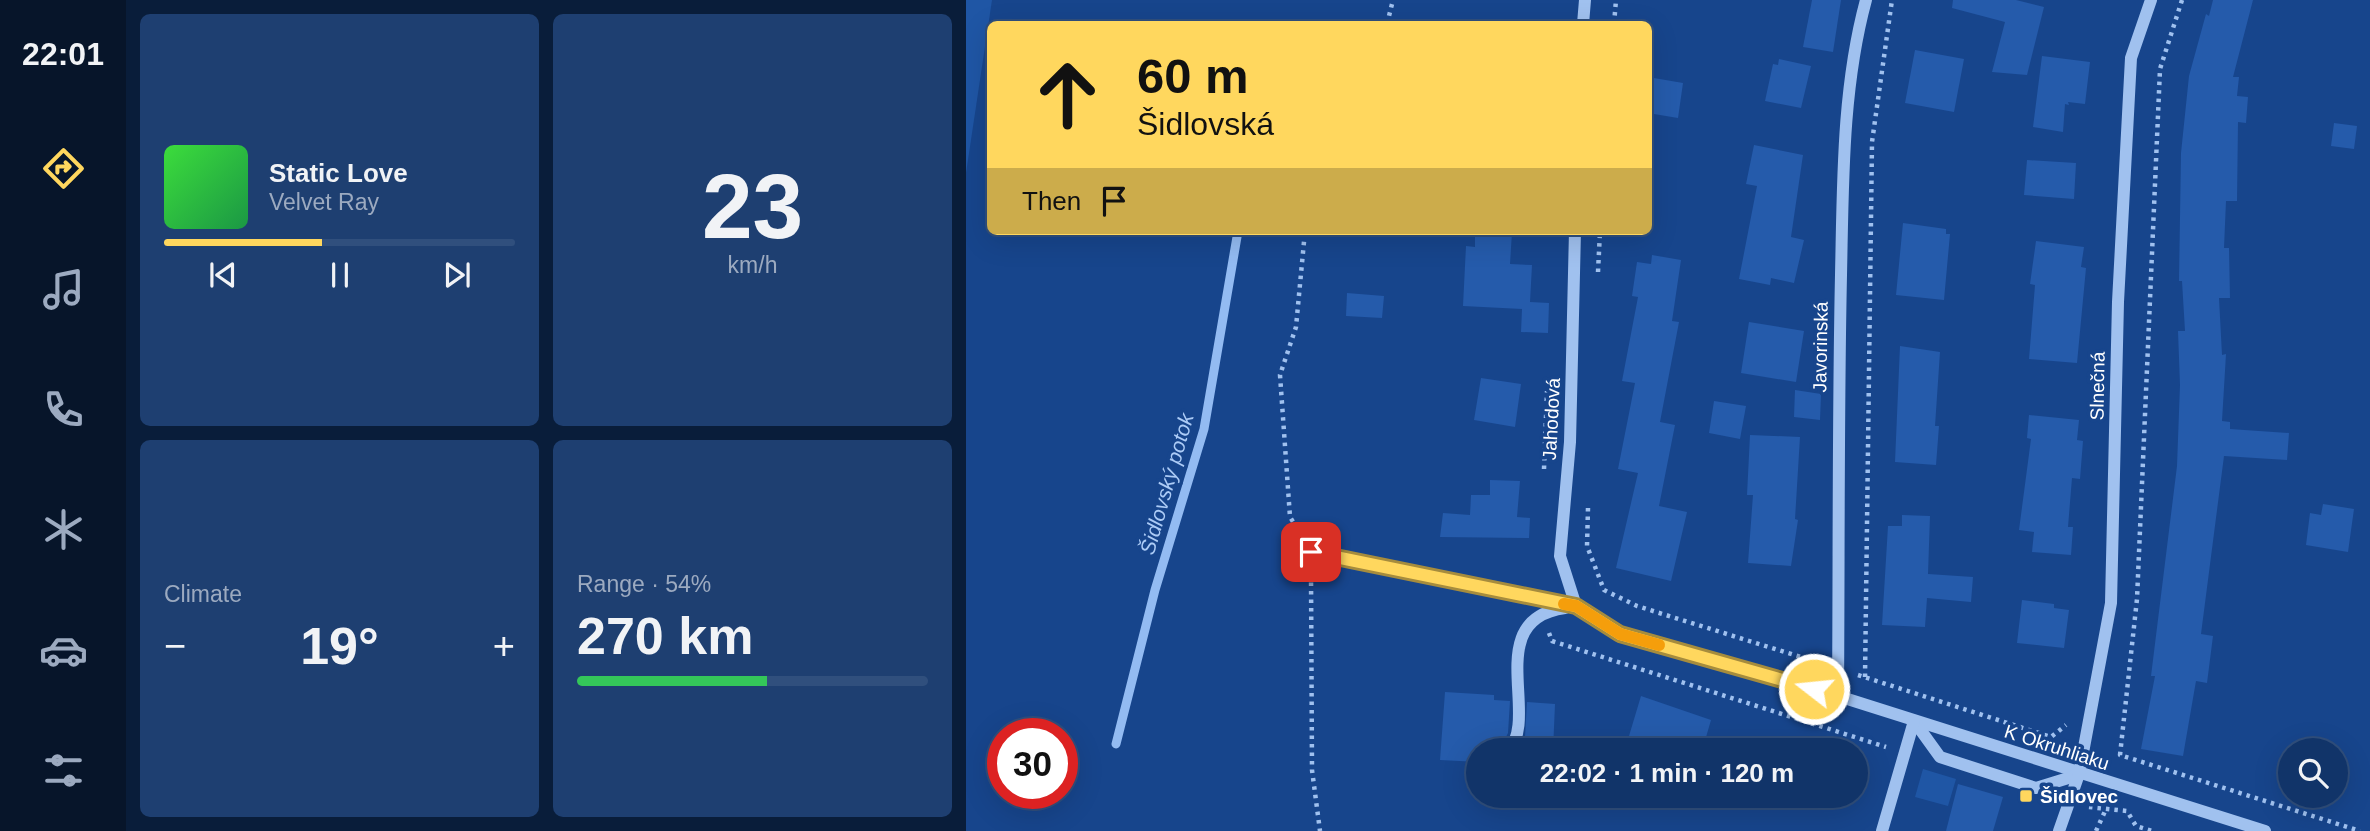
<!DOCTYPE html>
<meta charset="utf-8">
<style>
:root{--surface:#113469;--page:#1e3f71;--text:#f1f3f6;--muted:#9caac0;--line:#304f7d;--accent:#ffd75e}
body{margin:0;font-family:Arial,sans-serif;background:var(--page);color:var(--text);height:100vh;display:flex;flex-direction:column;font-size:26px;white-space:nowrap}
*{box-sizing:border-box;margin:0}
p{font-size:23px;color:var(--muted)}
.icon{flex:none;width:38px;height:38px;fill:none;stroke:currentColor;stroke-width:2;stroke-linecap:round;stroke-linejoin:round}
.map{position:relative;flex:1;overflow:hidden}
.panel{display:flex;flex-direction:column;gap:14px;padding:14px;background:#091d3a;width:840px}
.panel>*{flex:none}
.banner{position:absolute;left:21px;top:21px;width:665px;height:214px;border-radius:10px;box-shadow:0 7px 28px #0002,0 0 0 2px var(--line);background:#ffd75e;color:#111;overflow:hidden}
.fabs{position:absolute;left:1312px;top:738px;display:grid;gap:14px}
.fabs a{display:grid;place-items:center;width:70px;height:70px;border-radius:50%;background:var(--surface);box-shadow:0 7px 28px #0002,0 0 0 2px var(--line);font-size:35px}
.speed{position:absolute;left:21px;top:718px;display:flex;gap:14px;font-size:35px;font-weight:700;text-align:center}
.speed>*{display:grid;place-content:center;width:91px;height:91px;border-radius:50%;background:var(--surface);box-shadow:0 7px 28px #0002,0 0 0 2px var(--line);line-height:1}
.speed .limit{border:10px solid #d22;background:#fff;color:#111}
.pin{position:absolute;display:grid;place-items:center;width:60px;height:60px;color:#fff;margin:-30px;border-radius:14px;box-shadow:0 4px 10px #0006}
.me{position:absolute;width:77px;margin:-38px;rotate:286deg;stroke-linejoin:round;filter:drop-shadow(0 0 5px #0008)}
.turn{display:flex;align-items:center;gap:24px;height:147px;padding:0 35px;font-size:32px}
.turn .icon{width:91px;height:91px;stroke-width:2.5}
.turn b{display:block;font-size:49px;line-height:60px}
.then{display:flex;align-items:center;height:66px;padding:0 35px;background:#0003;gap:14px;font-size:26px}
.big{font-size:52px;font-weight:600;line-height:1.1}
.panel .card{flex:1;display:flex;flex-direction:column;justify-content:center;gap:10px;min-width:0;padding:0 24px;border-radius:10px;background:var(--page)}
.panel .dial{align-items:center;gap:0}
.dial b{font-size:91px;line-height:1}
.song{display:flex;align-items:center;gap:21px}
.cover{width:84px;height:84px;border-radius:10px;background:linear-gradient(135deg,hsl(120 70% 55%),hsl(140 70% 35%))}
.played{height:7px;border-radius:4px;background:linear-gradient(90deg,var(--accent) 45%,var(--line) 45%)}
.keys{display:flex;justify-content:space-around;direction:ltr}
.heat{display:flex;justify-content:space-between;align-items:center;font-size:38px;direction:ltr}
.charge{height:10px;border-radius:5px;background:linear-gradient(90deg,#34c759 54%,var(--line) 0)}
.panel .tiles{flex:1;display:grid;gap:14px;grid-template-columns:repeat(2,1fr)}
.trip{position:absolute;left:500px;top:738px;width:402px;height:70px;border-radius:35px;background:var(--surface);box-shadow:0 7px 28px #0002,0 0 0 2px var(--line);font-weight:600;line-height:70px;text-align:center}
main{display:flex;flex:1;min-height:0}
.menu{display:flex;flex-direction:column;width:126px;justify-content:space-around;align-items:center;background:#07152a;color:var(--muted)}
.menu .icon{width:49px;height:49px}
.menu .selected{color:var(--accent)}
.menu b{font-size:32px;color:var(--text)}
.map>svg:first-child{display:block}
.green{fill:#1f56a5}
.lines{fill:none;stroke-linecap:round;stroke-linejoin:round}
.stream{stroke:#93bbf2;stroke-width:9}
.building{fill:#255bab}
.path{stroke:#a0c1ef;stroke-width:4.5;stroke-dasharray:3.5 5;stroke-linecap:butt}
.minor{stroke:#a0c1ef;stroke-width:12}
.route-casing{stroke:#a68c3d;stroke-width:18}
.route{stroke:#ffd75e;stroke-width:12}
.slow{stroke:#f59e0b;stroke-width:12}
.poi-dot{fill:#ffd75e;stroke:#17458c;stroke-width:2.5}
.labels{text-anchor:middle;stroke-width:7;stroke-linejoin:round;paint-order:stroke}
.street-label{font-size:19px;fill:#fff;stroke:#17458c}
.poi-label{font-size:19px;font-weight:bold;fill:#fff;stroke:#17458c;text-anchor:start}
.water-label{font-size:21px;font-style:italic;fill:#accbf6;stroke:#17458c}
</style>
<main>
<nav class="menu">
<b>22:01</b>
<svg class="icon selected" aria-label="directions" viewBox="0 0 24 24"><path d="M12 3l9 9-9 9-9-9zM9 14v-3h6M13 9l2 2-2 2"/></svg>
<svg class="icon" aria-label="music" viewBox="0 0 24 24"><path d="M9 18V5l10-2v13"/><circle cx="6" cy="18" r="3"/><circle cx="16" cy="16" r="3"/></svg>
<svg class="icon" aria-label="phone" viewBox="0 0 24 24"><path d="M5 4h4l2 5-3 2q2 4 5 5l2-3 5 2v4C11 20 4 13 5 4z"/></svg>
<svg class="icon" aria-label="climate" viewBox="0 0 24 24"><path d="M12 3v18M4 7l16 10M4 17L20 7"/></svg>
<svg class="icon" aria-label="car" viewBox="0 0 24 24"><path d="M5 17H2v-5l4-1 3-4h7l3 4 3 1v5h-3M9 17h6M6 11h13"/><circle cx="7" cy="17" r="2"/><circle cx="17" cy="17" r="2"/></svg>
<svg class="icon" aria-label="filters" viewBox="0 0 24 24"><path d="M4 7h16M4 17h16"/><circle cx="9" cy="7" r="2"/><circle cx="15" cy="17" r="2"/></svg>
</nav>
<section class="panel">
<div class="tiles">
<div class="card">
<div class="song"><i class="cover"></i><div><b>Static Love</b><p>Velvet Ray</p></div></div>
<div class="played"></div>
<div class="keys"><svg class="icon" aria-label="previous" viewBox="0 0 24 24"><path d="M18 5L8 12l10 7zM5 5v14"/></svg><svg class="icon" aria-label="pause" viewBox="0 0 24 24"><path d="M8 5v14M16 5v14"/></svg><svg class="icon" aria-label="next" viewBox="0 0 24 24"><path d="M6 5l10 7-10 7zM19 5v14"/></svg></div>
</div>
<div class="card dial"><b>23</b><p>km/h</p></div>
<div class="card"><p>Climate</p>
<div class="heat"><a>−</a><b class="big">19°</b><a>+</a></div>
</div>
<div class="card"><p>Range · 54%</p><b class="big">270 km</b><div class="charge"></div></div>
</div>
</section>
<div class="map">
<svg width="1404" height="831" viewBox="0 0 1404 831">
<rect width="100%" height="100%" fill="#17458c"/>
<!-- green -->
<g class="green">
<polygon points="0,0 26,0 0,173"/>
<polygon points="957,769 990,779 982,806 949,797"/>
</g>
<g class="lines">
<!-- stream -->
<polyline class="stream" points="150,744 189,590 238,429 272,231"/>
</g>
<!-- building -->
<g class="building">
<polygon points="846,0 875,0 867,52 837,47"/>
<polygon points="987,0 1050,0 1078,7 1061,75 1026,72 1039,22 986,8"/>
<polygon points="1247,0 1287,0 1267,77 1273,77 1271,96 1282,97 1280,123 1272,122 1271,201 1260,201 1258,248 1263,248 1264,298 1253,298 1256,355 1260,354 1256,421 1264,422 1264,429 1323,433 1321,460 1258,456 1235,634 1247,636 1241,683 1230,681 1217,756 1175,749 1189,676 1185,676 1211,466 1214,385 1212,331 1219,331 1216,281 1213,281 1215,153 1223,76 1240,14 1243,16"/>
<polygon points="949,50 998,59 988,112 939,103"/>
<polygon points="1076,56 1124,62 1119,104 1102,102 1103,105 1099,104 1097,132 1067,127"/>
<polygon points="813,59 845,66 835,108 799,101 807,64 812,65"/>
<polygon points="682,77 717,83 712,118 682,113"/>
<polygon points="1368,123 1391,126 1388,149 1365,146"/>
<polygon points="788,145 837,155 825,237 838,240 828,283 805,278 804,285 773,279 791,186 780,184"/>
<polygon points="1061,160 1110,163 1108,199 1058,195"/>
<polygon points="937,223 980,229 980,234 984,234 978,300 930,295"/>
<polygon points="509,231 546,232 544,264 566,265 564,302 583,303 582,333 555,332 556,309 497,306 500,246 509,247"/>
<polygon points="1070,241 1118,247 1115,267 1120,268 1111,363 1063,359 1069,285 1064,284"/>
<polygon points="686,255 715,260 706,321 713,322 694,422 709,425 693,506 721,512 705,581 650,568 672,473 652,469 669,383 656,381 672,297 666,296 671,262 685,264"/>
<polygon points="381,293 418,296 416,318 380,316"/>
<polygon points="783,322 838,331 830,382 775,373"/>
<polygon points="934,346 974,352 969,426 973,426 970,465 929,462"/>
<polygon points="515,378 555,384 549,427 508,420"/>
<polygon points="829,390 855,394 854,420 828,417"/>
<polygon points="748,401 780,406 774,439 743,433"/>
<polygon points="1063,415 1113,420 1111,440 1117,441 1114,479 1106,478 1102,527 1107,527 1105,555 1066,552 1068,532 1053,530 1065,439 1061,438"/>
<polygon points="784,435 834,437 829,519 832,520 825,566 782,563 787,495 781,495"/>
<polygon points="524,480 554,481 551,517 564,518 563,538 474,537 477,513 504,515 505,495 524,495"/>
<polygon points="1357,504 1388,509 1382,552 1340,545 1344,513 1355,515"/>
<polygon points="936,515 964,516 962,574 1007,577 1005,602 961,598 959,627 916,625 922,526 936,526"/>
<polygon points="1056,600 1088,604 1088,608 1103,610 1098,648 1051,643"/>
<polygon points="479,692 528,695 528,700 544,701 542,733 533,751 513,751 513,762 474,760"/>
<polygon points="675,696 745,720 736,751 704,742 702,748 691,745 680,750 673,739 663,736"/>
<polygon points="561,702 589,704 587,751 552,751 559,737"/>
<polygon points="992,784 1037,797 1027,831 980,831"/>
</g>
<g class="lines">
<!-- path -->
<g class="path">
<polyline points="1216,0 1194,69 1171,599 1154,755 1394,831"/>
<polyline points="421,24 427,0"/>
<polyline points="648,24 650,0"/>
<polyline points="632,272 634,231"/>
<polyline points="578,469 581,391"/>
<polyline points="622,508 621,546 638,590 671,606 854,663"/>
<polyline points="336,536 324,517 314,375 330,327 339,231"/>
<polyline points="345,574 346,770 354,831"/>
<polyline points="583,633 586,641 920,747"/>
<polyline points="892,675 1085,737 1100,725"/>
<polyline points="899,677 906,142 926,0"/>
<polyline points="1123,807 1161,811 1170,826 1186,831"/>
<polyline points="1130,831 1140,809"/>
</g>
<!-- minor -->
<g class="minor">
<polyline points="617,24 619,0"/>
<polyline points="609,231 604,442 594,556 610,606 654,634 872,696 1299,831"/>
<polyline points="345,552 610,606"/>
<path d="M872,696C873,556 872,416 875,275C877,184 876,88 900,0"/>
<polyline points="948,721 974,757 1070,788 1112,775"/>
<path d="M542,751C575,718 515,619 599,608"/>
<polyline points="916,831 948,721"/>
<polyline points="1093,831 1113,774 1145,603 1152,302 1165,58 1185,0"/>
</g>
</g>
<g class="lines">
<!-- route casing -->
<g class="route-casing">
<polyline id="route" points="345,552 610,606 654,634 848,689"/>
</g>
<!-- route -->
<use href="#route" class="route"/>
<!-- slow -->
<polyline class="slow" points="598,604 610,606 654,634 693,645"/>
</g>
<!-- markers -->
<rect class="poi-dot" x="1053" y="789" width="14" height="14" rx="3.5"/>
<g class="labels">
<!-- street labels -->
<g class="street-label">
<text transform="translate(854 347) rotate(-89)" y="7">Javorinská</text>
<text transform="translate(1131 386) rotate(-89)" y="7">Slnečná</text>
<text transform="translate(585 419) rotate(-87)" y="7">Jahodová</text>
<text transform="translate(1091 747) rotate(18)" y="7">K Okruhliaku</text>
</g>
<!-- poi labels -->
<g class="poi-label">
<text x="1074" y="803">Šidlovec</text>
</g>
<!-- water labels -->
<g class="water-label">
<text transform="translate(201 484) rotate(-74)" y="7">Šidlovský potok</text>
</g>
</g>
</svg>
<div class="fabs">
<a><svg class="icon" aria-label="search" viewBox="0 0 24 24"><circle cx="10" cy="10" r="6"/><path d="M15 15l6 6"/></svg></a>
</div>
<div class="speed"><div class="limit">30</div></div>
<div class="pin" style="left:345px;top:552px;background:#d93025"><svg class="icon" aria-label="arrive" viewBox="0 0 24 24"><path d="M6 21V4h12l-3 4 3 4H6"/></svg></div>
<svg class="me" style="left:848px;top:689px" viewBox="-20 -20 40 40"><circle r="17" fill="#ffd75e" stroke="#fff" stroke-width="3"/><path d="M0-11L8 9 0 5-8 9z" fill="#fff"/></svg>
<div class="trip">22:02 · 1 min · 120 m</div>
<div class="banner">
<div class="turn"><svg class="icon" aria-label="ahead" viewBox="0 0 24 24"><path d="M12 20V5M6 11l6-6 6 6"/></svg><div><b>60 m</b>Šidlovská</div></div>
<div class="then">Then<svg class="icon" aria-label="arrive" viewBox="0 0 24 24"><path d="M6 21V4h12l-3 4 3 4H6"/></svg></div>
</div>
</div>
</main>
